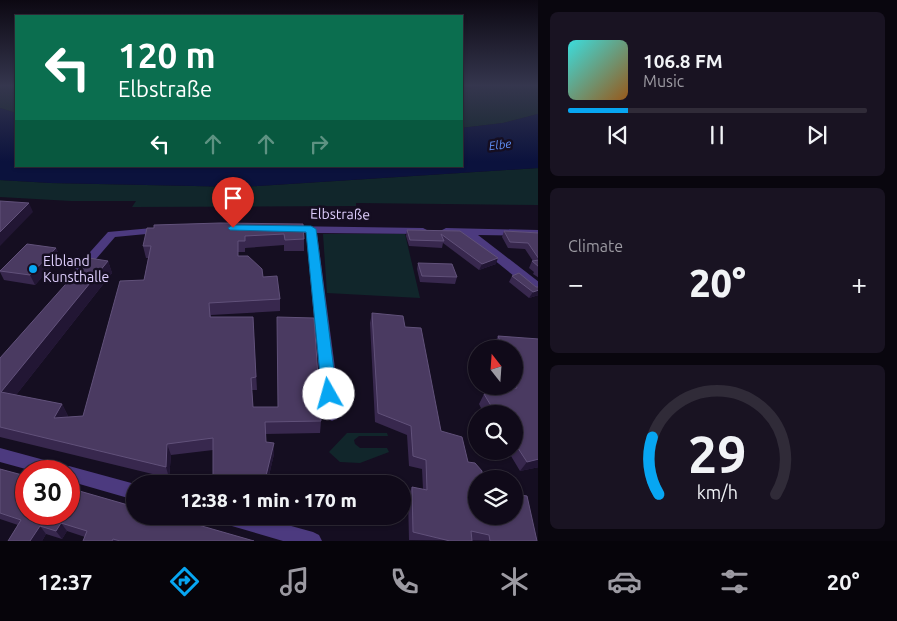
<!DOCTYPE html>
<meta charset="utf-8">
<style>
:root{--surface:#100a19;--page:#191322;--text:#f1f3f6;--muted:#9c9aa2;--line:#302b38;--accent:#07a6f2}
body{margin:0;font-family:Ubuntu,sans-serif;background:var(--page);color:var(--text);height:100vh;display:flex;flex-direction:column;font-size:19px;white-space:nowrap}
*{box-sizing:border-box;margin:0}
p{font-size:16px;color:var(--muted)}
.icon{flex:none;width:28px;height:28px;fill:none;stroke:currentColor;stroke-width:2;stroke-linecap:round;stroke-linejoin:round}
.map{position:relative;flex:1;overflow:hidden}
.details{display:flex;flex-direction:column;gap:12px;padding:12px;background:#09060e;width:359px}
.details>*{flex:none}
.guide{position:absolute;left:15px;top:15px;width:448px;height:152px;border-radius:0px;box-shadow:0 1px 4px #0004,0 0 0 1px var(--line);background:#0b6e4f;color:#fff;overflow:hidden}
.needle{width:32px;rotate:343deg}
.controls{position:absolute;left:468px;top:340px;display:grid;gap:10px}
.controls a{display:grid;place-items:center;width:55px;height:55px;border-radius:50%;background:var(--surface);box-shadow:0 1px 4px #0004,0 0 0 1px var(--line);font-size:25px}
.speed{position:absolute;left:15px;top:460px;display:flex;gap:10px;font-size:25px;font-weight:700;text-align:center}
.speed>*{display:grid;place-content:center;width:65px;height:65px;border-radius:50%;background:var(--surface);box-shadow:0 1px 4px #0004,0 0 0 1px var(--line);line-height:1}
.speed .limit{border:8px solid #d22;background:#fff;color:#111}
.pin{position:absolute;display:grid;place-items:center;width:42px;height:42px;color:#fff;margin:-51px -21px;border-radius:50% 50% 50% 0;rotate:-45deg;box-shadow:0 0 5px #0007}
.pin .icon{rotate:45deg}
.me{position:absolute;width:55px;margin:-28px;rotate:353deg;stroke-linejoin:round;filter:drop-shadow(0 0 4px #0008)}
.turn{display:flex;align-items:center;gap:18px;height:105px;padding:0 20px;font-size:22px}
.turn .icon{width:65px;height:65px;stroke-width:2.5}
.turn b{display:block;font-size:35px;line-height:42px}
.lanes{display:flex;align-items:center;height:48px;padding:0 20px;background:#0003;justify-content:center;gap:25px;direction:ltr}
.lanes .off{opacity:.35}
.big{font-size:38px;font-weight:800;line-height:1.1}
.details .widget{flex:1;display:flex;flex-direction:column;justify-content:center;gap:8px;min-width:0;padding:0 18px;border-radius:8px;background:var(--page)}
.details .dial{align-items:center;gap:0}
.dial svg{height:130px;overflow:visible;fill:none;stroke:var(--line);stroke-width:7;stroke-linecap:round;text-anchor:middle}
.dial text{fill:var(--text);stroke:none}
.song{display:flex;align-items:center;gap:15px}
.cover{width:60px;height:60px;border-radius:8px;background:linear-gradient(135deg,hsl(180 70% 55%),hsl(30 70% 35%))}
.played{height:5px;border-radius:2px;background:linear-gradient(90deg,var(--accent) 20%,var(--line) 20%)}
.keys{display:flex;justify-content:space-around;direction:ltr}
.heat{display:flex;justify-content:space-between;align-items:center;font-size:28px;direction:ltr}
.trip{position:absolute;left:126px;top:475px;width:285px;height:50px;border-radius:25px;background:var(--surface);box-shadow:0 1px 4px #0004,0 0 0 1px var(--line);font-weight:800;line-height:50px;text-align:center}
.dock{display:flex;height:80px;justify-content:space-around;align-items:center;background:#06040a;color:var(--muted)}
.dock .icon{width:35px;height:35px}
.dock .current{color:var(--accent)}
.dock b{font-size:22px;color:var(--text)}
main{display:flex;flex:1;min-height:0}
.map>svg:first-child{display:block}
.green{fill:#11262b}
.water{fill:#0b123d}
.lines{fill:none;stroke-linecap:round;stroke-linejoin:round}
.pedestrian{fill:#4c3a7f;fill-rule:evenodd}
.minor{fill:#4c3a7f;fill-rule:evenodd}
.wall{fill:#38284e}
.shaded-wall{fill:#221634}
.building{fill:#4a3a61;stroke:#61517a}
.route{fill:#07a6f2;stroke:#056c9d}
.poi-dot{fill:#07a6f2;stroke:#150e21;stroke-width:2}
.labels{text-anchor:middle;stroke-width:5;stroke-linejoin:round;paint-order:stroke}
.far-water-label{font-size:12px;font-style:italic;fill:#6191fa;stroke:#150e21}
.street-label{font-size:14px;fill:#dfcffe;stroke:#150e21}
.poi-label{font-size:14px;fill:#dfcffe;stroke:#150e21;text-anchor:start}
</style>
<main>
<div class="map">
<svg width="539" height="541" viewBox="0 0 539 541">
<rect width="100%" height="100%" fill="#150e21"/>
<!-- green -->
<g class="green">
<polygon points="0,86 16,86 16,113 0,108"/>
<polygon points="491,86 538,86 538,114 503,123 461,128 461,90"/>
<polygon points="538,168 539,205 356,203 356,206 132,207 136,201 71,201 0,197 0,180 51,183 242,187"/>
<polygon points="323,234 405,234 420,298 327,293"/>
<polygon points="347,433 387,433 388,436 359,436 354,440 355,444 360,448 387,448 389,452 360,463 340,462 329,452"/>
</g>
<!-- water -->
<polygon class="water" points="0,108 16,113 16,166 461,166 461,128 503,123 538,114 538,168 242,187 51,183 0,180"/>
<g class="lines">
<!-- pedestrian -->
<g class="pedestrian">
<polygon points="0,448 59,464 64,466 65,468 69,466 135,484 135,500 69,481 69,471 33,471 0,462"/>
<polygon points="217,516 255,516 313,532 319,535 322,541 283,541 225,524 219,522"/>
</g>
<!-- minor -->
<g class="minor">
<polygon points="286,226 423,228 429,231 423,234 317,233 341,413 338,418 332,421 326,418 323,413 306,233 282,231 280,229 282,227"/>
<polygon points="163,227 167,228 169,230 167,232 115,237 84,273 76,273 74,270 108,232"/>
<polygon points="446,228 539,230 539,236 478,235 539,282 539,293 534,292 463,235 442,233 440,231"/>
</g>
</g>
<!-- wall -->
<g class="wall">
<polygon points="303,224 304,239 304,251 284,251 284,245 245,248 245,252 238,252 238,256 263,277 280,299 280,311 211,315 211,317 253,317 257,390 252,390 253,407 321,421 320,433 265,434 266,442 274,454 267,484 214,484 213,477 213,450 171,455 169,478 0,437 0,358 108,261 112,273 16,395 62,404 68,416 67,417 83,416 144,280 148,258 146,258 143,246"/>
<polygon points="407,230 460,231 496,264 479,270 443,243 442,248 409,246 406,236"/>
<polygon points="504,231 539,233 539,278 533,274 534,272 529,268 532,261 533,261 525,249 508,248 502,237"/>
<polygon points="56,248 60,257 35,285 4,280 0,272 0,270"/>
<polygon points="418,263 457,277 455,284 420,282 417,269"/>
<polygon points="512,276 536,287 539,287 539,295 529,298 509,282"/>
<polygon points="372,313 405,327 441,431 476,516 537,541 409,540 408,496 412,487 423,489 422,469 409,466 407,435 375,422 370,323"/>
<polygon points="498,336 539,339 539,467 520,471 508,451 514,451 514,414 484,414 479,404 484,394 508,390 507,386 514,386 514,349 494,349 493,346"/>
<polygon points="0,469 254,541 83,541 85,537 67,531 62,539 46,534 42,541 8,541 18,525 0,519"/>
</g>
<!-- shaded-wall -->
<g class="shaded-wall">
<polygon points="29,203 33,212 0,246 0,232"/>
<polygon points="56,248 60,257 35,285 30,275"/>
<polygon points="498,258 496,264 479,270 482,264"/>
<polygon points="108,261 112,273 9,404 1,392"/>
<polygon points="539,290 539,295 529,298 533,292"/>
<polygon points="62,404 68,416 60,429 54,418"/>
<polygon points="274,443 274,454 267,484 264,484"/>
<polygon points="167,444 171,455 169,478 166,467"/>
<polygon points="539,459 539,467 520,471 527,462"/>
<polygon points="61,523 67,531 62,539 56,531"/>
<polygon points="40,526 46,534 42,541 30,541"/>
</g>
<!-- building -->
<g class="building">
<polygon points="0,201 29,203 0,232"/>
<polygon points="220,223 303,224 304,239 285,240 284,234 245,236 245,241 238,241 238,256 248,256 262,269 263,277 277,276 280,299 209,303 210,317 253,317 256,377 251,378 253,407 278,407 277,317 314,318 321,421 265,422 266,442 274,443 264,484 243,484 213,477 213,438 167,444 166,467 0,427 0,358 89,258 108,261 1,392 62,404 54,418 83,416 120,281 144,280 151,246 143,246 147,228 154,228 154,225"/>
<polygon points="407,230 460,231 498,258 482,264 441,234 444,241 410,240"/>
<polygon points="504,231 539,233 539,259 528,243 510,242"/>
<polygon points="27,244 56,248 30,275 0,271"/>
<polygon points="539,260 539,267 532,261"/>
<polygon points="418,263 452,264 457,277 422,276"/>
<polygon points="519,273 536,287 539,287 539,290 533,292 512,276"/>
<polygon points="372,313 403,316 405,327 421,328 441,431 462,437 468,462 475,463 482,471 482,479 476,479 476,516 514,516 514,494 527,496 537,541 490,541 489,535 471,531 472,541 450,541 413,532 412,487 427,490 426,460 413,456 411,426 378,413"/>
<polygon points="498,336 539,339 539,459 527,462 514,442 514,414 496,414 484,394 517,388 514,379 514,349 503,349"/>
<polygon points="0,469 26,476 26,514 69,514 69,488 135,507 135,516 167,516 254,541 120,541 113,539 112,541 83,541 87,531 61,523 56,531 40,526 30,541 8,541 21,520 0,513"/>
</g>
<!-- sky -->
<linearGradient id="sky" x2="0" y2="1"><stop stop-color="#0c0812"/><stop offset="0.53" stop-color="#35364e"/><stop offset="1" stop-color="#35364e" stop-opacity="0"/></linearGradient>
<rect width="539" height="162" fill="url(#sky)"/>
<!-- route -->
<polygon class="route" points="233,225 311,226 316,229 337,394 335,398 329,400 324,398 322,394 306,232 230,230 228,228"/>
<!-- markers -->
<circle class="poi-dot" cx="33" cy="269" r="5"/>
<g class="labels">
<!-- far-water labels -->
<g class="far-water-label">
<text transform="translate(500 145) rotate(-7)" y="4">Elbe</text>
</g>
<!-- street labels -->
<g class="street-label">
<text transform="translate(340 214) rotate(1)" y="5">Elbstraße</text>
</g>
<!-- poi labels -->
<g class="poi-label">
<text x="43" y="266">Elbland<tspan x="43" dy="16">Kunsthalle</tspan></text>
</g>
</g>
</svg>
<div class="controls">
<a><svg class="needle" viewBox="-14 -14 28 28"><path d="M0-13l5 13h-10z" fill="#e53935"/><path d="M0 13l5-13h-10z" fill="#9c9aa2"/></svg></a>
<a><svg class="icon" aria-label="search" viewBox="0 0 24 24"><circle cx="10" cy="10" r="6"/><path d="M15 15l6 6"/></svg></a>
<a><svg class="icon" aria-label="layers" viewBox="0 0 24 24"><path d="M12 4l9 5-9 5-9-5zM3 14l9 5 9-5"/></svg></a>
</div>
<div class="speed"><div class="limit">30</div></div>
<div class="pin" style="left:233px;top:228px;background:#d93025"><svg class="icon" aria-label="arrive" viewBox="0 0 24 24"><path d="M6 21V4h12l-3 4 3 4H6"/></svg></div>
<svg class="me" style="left:329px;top:394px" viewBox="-20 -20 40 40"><circle r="19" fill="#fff"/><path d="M0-13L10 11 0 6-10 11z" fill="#07a6f2"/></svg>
<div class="trip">12:38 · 1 min · 170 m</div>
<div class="guide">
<div class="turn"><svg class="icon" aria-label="left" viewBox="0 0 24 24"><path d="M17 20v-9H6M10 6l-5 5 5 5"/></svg><div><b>120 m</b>Elbstraße</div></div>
<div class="lanes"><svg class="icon" aria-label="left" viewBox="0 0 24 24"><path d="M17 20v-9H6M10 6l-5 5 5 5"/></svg><svg class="icon off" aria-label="ahead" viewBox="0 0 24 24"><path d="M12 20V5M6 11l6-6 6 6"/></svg><svg class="icon off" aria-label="ahead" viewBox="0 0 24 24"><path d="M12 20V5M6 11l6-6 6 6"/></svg><svg class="icon off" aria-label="right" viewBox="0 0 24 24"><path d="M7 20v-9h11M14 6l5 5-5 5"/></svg></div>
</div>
</div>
<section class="details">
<div class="widget">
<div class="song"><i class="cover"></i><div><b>106.8 FM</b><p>Music</p></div></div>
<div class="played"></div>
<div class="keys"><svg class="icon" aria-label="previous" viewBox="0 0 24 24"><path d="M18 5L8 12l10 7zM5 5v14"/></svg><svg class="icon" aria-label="pause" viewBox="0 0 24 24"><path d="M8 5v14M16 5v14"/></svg><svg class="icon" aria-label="next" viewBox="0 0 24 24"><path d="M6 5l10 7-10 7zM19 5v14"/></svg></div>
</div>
<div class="widget"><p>Climate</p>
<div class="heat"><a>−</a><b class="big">20°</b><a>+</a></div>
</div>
<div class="widget dial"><svg viewBox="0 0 100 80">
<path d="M14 69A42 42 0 1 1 86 69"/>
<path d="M14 69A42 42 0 0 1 10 34" stroke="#07a6f2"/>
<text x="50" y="56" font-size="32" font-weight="700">29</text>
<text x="50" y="72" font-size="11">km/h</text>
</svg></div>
</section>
</main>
<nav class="dock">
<b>12:37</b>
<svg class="icon current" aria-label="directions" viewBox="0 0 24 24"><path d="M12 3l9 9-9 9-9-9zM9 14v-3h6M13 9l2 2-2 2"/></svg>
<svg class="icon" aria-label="music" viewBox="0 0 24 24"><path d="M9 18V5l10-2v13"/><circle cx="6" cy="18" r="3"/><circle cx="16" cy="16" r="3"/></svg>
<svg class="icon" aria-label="phone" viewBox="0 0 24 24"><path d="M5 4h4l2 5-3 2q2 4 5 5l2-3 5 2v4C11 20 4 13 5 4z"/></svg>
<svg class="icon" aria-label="climate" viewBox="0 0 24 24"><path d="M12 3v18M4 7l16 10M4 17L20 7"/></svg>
<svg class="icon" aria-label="car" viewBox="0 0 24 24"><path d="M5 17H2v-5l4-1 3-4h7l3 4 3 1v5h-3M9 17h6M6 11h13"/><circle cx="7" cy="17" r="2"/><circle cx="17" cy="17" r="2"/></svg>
<svg class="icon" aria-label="filters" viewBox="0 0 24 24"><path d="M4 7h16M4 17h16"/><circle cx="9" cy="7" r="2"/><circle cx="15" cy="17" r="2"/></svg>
<b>20°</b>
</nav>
